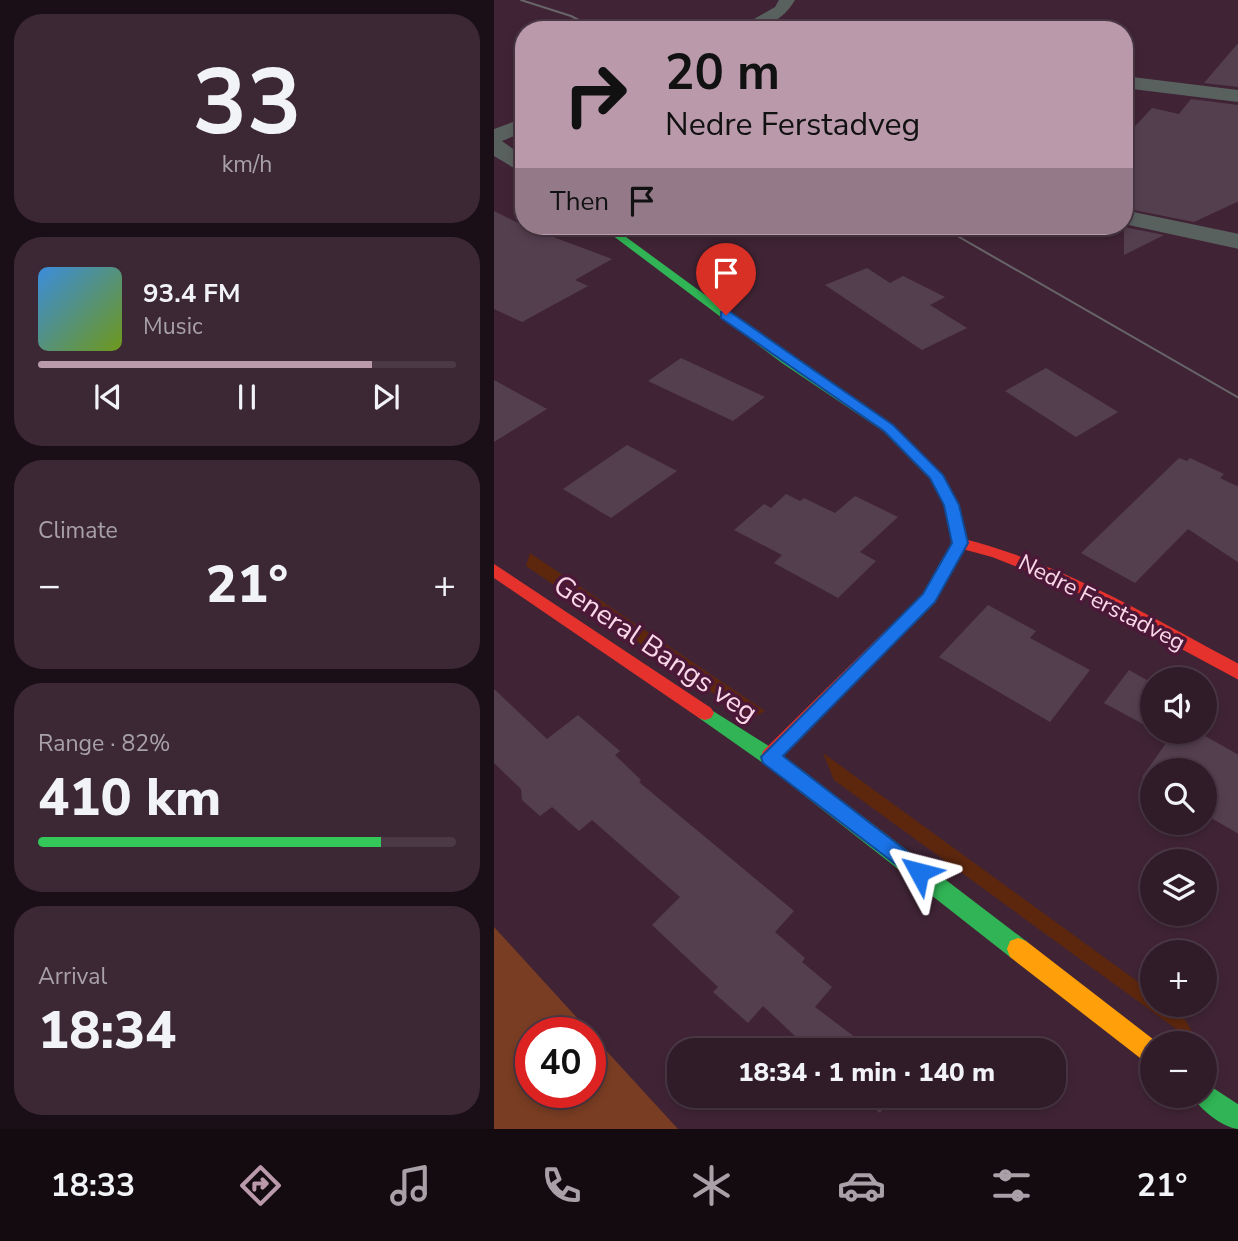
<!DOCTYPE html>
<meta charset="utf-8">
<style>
:root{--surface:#301b28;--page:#3c2834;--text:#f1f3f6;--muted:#a8a1a8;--line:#4b3945;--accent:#b999aa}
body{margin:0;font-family:"Nunito Sans",sans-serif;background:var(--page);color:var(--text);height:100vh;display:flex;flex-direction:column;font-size:26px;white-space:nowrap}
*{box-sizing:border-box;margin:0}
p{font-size:23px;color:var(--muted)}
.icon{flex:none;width:38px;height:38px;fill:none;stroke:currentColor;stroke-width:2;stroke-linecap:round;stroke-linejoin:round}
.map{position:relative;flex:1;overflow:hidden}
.drawer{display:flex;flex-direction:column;gap:14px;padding:14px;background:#1a0f16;width:494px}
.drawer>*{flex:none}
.top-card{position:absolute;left:21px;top:21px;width:618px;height:214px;border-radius:28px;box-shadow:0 4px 10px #0003,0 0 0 2px var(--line);background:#b999aa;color:#111;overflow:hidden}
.fabs{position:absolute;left:646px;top:667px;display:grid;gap:14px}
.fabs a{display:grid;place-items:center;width:77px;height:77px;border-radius:50%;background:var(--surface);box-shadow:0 4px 10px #0003,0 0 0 2px var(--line);font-size:35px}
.speed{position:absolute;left:21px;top:1017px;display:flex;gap:14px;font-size:35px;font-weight:700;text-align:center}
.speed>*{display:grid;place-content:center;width:91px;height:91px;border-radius:50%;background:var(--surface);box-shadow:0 4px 10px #0003,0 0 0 2px var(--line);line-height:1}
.speed .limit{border:10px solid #d22;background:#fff;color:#111}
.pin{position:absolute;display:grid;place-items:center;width:60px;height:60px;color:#fff;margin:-72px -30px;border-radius:50% 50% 50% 0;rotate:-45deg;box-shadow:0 0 7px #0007}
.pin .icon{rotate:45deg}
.me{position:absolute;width:77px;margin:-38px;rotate:308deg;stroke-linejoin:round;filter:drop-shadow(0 0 5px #0008)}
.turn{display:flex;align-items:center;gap:24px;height:147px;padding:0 35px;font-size:32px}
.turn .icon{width:91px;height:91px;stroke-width:2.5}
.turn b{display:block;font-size:49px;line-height:60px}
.then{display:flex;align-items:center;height:66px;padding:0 35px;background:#0003;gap:14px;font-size:26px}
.big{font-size:52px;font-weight:800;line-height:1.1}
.drawer .card{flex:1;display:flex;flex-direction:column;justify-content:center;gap:10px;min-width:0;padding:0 24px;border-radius:28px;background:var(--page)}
.drawer .dial{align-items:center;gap:0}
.dial b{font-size:91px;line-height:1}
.song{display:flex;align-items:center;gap:21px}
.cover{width:84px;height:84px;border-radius:10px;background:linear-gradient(135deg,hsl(210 70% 55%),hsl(80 70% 35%))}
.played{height:7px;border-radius:4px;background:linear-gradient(90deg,var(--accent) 80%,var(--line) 80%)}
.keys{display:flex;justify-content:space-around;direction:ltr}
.heat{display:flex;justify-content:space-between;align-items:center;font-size:38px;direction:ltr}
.charge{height:10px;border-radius:5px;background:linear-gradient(90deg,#34c759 82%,var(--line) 0)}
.trip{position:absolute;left:173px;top:1038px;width:399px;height:70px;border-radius:28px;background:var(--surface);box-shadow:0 4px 10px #0003,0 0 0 2px var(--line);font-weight:800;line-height:70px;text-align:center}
.tab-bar{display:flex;height:112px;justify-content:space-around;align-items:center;background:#130b10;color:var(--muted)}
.tab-bar .icon{width:49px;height:49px}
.tab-bar .on{color:var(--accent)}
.tab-bar b{font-size:32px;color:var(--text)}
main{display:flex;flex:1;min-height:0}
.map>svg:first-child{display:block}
.green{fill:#5d270e}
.forest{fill:#793d23}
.building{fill:#543f4f}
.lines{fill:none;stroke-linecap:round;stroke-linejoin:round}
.street{fill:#59615f;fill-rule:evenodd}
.fast{fill:#30b455;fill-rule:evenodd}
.slow{fill:#ff9f0a;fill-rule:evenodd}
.jam{fill:#e5322d;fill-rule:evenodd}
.tram{stroke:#686569;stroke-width:2}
.route{fill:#1a73e8;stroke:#114b97;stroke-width:2}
.labels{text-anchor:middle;stroke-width:7;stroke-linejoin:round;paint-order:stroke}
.street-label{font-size:23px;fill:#fad8e9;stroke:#4c1838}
.near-street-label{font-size:28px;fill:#fad8e9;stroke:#4c1838}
</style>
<main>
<section class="drawer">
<div class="card dial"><b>33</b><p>km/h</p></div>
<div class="card">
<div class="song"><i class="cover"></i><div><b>93.4 FM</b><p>Music</p></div></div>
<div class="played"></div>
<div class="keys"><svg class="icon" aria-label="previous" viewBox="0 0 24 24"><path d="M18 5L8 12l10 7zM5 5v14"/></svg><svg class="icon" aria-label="pause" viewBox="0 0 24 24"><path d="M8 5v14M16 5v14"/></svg><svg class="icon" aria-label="next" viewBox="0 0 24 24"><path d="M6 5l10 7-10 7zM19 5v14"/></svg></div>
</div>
<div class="card"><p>Climate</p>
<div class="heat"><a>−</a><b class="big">21°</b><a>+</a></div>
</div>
<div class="card"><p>Range · 82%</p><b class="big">410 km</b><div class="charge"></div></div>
<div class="card"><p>Arrival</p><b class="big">18:34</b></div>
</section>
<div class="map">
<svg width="745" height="1129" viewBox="0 0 745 1129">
<rect width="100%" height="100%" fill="#402435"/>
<!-- green -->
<g class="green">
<polygon points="36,553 271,711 262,716 250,714 32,566"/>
<path d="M329,753L658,992V1004C684,1005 689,1014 700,1036L696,1039L340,780Z"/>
</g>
<!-- forest -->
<polygon class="forest" points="0,927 96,1032 37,1032 37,1092 96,1092 96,1033 184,1129 0,1129"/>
<!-- building -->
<g class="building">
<polygon points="745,42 745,87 710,83"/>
<polygon points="697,99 745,105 745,201 700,222 630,208 630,138 658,108 685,114"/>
<polygon points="0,211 30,226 118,259 81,280 94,286 28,322 0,309"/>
<polygon points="630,227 670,235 630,255"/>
<polygon points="373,268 396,283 409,276 451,297 436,305 473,328 428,350 331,285"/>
<polygon points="187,358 271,397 239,421 154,381"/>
<polygon points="552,368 624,412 582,437 511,391"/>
<polygon points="0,380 53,409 0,442"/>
<polygon points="133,445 183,471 117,518 69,489"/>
<polygon points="685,458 693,461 696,458 730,474 726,478 745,487 745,563 694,529 641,583 587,553"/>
<polygon points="292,494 306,501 310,498 341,513 361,496 404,517 366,552 382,561 344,598 280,563 288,555 240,530 270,504 277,508"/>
<polygon points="494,605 542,631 536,638 596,670 556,722 445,657"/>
<polygon points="635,670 658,683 658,729 610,703"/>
<polygon points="0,689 53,739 84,715 126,751 121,755 147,780 145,782 300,911 281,932 311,958 308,962 338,987 321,1007 378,1050 316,1050 269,1006 254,1023 219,992 224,987 158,925 186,897 98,820 85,831 58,807 46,816 28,800 27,789 0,763"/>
<polygon points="680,732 704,732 745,755 745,834 710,814 710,770 658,770 658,783 648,777"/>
<polygon points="366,1096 397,1096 386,1113"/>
</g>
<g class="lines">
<!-- street -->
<g class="street">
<path d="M285,0H301C288,23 266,30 241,30L281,7Z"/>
<polygon points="630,76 745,90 745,102 630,88"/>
<polygon points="30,118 30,132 8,141 30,157 30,174 0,156 0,129"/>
<polygon points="630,210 745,234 745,249 630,224"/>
</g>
<!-- fast -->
<g class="fast">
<polygon points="106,226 117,226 296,357 399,425 447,473 465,505 474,543 441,602 404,640 392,640 390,635 429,594 458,543 451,505 436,479 389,431 288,363"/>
<polygon points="211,706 283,751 532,941 535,949 532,957 524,960 516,957 269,763 205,718 202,713 205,708"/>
<path d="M710,1082L745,1105V1129C730,1129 704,1108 699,1096H710Z"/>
</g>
<!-- slow -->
<polygon class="slow" points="524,938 532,941 664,1043 658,1043 658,1065 650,1061 516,957 513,949 516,941"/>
<!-- jam -->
<g class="jam">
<path d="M466,538C567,563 654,615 745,664V680L567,584L498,557L461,547L458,543Z"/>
<polygon points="0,564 217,708 220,713 217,718 211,720 205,718 0,578"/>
<polygon points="398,629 404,630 406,635 404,640 283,763 276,765 269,763 267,757 269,751 392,630"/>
</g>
<!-- tram -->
<g class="tram">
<polyline points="27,0 77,16 104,30"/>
<polyline points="446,226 745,398"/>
</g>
</g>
<!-- route -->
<polygon class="route" points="227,312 236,312 399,425 449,475 465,505 474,543 441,602 289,756 432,866 435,872 432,879 425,882 269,763 267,757 429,594 458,543 450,505 436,478 390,431 227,318"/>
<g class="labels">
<!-- street labels -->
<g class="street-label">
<text transform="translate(608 602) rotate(27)" y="8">Nedre Ferstadveg</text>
</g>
<!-- near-street labels -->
<g class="near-street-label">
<text transform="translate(162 648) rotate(34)" y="10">General Bangs veg</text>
</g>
</g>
</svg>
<div class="fabs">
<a><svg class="icon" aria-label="sound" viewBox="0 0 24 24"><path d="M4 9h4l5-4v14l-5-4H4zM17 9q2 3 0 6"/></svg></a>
<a><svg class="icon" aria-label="search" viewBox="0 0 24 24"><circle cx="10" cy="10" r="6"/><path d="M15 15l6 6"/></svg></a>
<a><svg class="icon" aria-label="layers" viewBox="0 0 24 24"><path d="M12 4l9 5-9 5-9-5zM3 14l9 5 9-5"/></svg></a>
<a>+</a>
<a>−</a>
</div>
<div class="speed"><div class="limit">40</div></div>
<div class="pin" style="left:232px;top:315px;background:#d93025"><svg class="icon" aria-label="arrive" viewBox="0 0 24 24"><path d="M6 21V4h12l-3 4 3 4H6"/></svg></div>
<svg class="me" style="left:425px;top:872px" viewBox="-20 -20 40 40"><path d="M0-17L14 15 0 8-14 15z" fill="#1a73e8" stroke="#fff" stroke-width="4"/></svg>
<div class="trip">18:34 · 1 min · 140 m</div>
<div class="top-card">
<div class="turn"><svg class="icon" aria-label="right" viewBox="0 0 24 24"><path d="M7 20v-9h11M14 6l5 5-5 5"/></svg><div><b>20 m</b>Nedre Ferstadveg</div></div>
<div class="then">Then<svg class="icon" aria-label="arrive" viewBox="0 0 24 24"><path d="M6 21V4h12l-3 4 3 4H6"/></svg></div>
</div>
</div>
</main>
<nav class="tab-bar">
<b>18:33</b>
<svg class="icon on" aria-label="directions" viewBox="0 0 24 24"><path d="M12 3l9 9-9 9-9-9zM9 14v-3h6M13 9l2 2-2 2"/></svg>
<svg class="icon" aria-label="music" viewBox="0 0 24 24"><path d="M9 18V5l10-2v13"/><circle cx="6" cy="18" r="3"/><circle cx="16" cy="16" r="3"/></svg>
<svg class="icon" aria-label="phone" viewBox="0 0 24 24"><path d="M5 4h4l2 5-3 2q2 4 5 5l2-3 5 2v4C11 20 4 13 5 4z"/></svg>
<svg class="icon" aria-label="climate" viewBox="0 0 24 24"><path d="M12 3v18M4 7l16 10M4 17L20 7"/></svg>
<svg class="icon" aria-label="car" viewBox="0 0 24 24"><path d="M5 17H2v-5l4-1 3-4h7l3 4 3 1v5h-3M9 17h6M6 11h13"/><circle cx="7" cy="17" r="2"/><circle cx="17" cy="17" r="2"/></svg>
<svg class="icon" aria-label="filters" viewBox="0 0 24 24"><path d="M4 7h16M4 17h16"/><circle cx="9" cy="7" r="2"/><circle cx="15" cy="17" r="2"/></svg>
<b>21°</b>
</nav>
